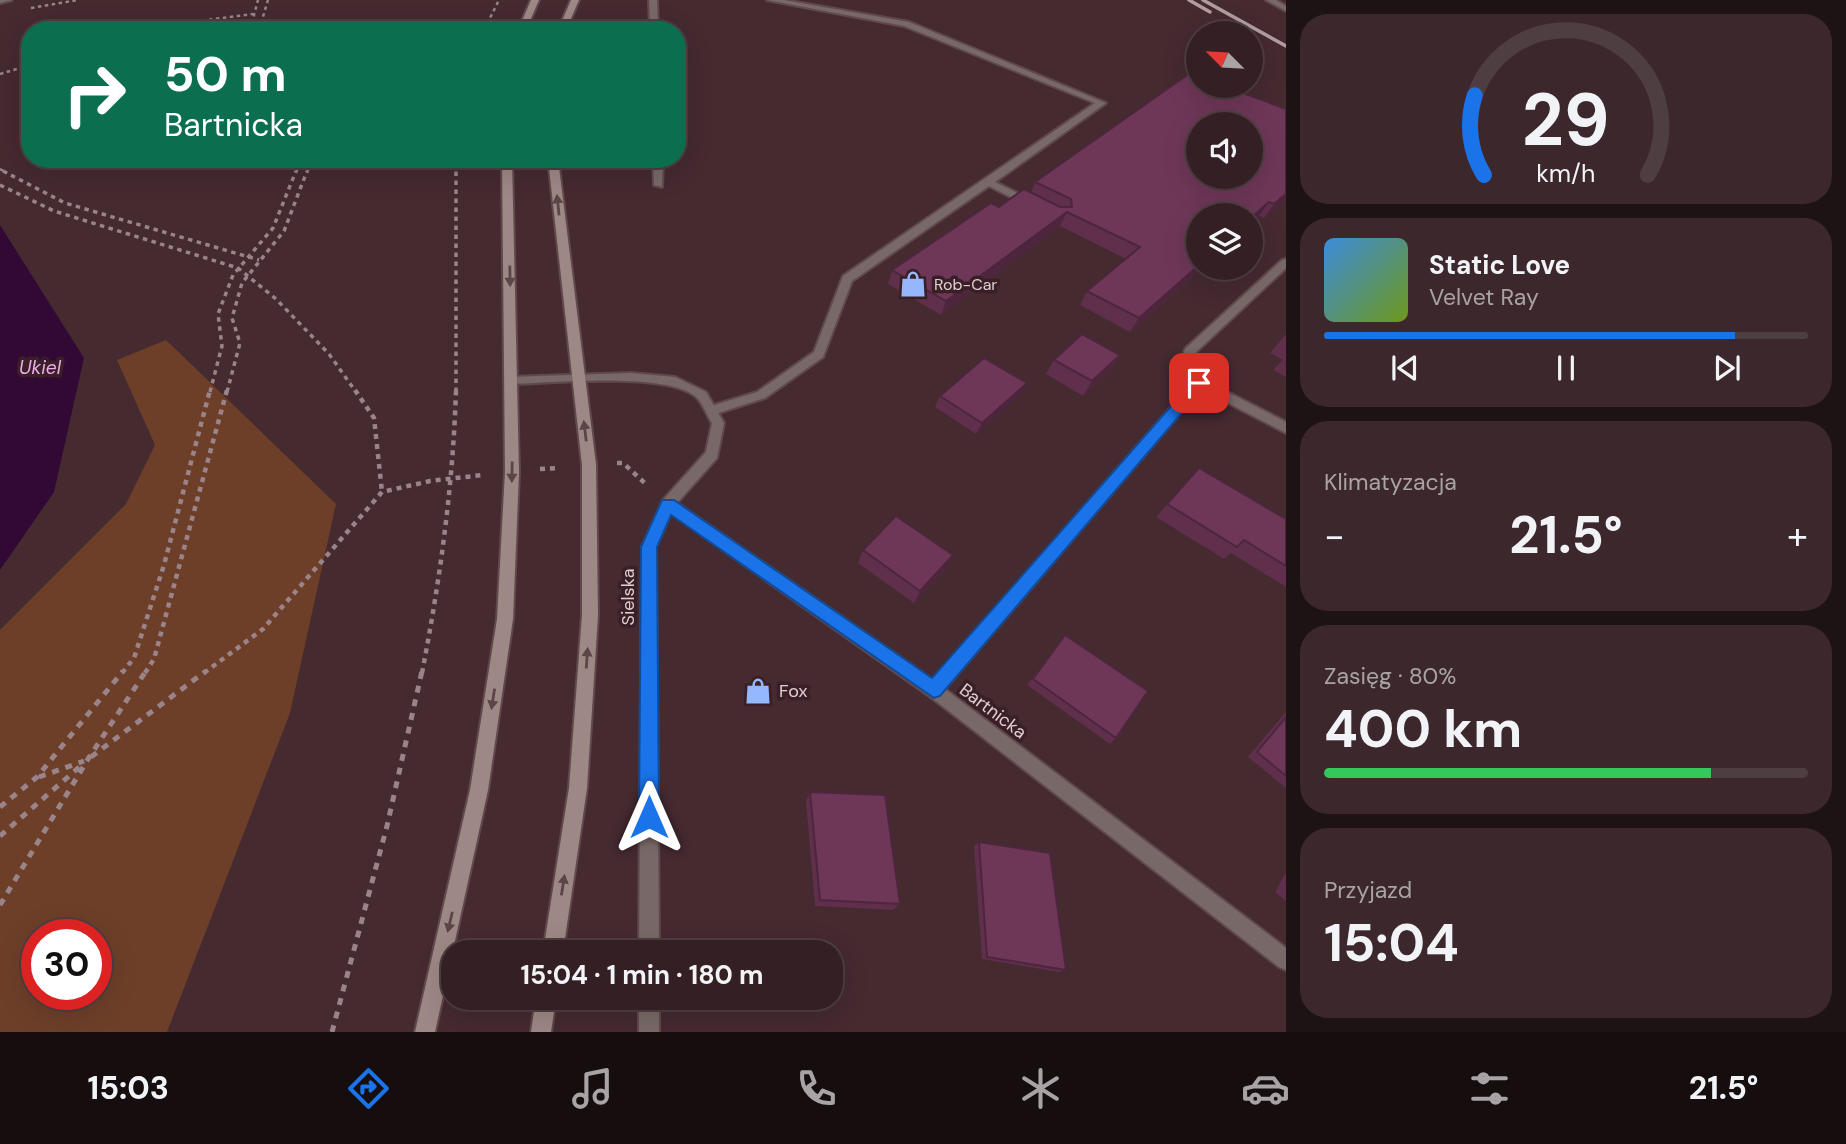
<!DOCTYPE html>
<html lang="pl">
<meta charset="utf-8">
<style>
:root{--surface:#342024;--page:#3c282c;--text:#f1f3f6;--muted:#a9a3a6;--line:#4e3e41;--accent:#1a73e8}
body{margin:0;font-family:"DM Sans",sans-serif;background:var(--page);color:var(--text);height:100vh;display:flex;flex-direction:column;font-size:26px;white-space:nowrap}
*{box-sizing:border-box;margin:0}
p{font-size:23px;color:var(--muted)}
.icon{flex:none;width:38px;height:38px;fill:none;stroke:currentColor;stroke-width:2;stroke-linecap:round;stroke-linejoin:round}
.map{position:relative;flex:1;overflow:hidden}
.side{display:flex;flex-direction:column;gap:14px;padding:14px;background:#1d1214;width:560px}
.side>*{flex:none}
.top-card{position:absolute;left:21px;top:21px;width:665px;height:147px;border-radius:28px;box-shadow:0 7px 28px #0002,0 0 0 2px var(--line);background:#0b6e4f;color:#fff;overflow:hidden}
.needle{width:46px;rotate:294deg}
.buttons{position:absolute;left:1186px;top:21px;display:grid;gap:14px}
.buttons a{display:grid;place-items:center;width:77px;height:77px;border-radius:50%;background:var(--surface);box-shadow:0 7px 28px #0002,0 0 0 2px var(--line);font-size:35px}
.speed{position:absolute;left:21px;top:919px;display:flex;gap:14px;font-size:35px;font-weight:700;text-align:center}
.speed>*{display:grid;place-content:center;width:91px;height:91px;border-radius:50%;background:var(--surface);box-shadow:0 7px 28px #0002,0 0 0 2px var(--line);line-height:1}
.speed .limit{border:10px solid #d22;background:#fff;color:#111}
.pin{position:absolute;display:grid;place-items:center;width:60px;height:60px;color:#fff;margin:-30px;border-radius:14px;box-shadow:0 4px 10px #0006}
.me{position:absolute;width:77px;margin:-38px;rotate:0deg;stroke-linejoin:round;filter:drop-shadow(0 0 5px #0008)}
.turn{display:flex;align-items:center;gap:24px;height:147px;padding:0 28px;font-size:32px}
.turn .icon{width:91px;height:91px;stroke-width:2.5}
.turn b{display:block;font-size:49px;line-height:60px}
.big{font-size:52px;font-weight:700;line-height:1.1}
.side .tile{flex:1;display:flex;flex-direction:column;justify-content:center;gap:10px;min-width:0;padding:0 24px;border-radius:28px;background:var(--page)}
.side .dial{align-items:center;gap:0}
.dial svg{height:182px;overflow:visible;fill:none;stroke:var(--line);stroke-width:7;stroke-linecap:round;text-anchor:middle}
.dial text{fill:var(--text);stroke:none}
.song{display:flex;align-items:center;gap:21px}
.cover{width:84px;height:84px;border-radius:10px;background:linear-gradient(135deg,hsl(210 70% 55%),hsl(80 70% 35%))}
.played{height:7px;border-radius:4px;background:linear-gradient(90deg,var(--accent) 85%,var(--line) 85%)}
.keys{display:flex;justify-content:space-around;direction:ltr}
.heat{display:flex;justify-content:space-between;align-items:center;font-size:38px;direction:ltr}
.charge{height:10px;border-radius:5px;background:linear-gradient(90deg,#34c759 80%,var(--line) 0)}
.trip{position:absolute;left:441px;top:940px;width:402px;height:70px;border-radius:28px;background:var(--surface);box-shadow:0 7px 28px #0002,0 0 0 2px var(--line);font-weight:700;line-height:70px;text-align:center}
.menu{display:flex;height:112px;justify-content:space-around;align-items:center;background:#150d0e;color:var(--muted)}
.menu .icon{width:49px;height:49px}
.menu .selected{color:var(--accent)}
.menu b{font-size:32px;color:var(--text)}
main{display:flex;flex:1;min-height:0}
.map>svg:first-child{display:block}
.green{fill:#6d3f29;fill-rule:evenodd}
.water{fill:#310934}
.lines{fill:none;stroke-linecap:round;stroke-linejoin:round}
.service-casing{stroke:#61484d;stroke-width:4}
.minor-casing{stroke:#61484d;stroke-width:4}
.secondary-casing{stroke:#61484d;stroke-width:4}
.path-far3{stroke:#9a8489;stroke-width:2.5;stroke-dasharray:3.5 3.5;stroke-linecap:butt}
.path-far2{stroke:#9a8489;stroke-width:3.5;stroke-dasharray:4.5 4.5;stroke-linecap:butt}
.path-far1{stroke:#9a8489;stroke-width:4.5;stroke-dasharray:5 5;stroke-linecap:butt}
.path{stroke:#9a8489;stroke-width:5;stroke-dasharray:7 7;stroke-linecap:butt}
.service{fill:#786968;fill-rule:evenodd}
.minor{fill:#786968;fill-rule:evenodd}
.secondary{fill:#9e8885;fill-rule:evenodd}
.rail{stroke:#b19da0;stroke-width:3.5}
.wall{fill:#5f2f4c}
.shaded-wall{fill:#4d263e}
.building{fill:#6e3758;stroke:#4d263e;stroke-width:2;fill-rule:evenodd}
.oneway{fill:#5d4447}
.route{fill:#1a73e8;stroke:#114b97;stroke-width:2}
.labels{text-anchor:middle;stroke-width:7;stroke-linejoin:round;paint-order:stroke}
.far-poi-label{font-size:16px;fill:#e0ced1;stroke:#3a2026;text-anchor:start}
.street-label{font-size:18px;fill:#e0ced1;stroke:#3a2026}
.poi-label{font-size:18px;fill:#e0ced1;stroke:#3a2026;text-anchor:start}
.water-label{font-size:19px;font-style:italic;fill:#edabf0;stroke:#3a2026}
</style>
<main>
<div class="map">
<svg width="1286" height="1032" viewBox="0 0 1286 1032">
<rect width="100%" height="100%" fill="#452a30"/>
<!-- green -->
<path class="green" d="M166,340L336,504L290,713L167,1032H0V630L126,504L155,445L117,360ZM37,934H96V994H37Z"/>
<!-- water -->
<polygon class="water" points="0,225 84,358 54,492 0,570"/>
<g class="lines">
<!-- service casing -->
<g class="service-casing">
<g id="service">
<polygon points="0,0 12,0 0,3"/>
<polygon points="649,0 657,0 658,30 650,30"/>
<polygon points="767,0 784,0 909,22 1106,103 995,182 1036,202 1036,206 1028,206 989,186 852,281 823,357 765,398 712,415 706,410 708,407 757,392 814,352 843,276 1095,103 904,26"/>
<polygon points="653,159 663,159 662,187 654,185"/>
</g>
</g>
<!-- minor casing -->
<g class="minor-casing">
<g id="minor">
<polygon points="1266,0 1276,0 1286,6 1286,11"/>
<path d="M1286,259V268L1196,352L1204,380L1286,422V433L1201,389L945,689L1286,948V970L1279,967L928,695L671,513L656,547L659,952H639L642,547L663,500L706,452L712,423C707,416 704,406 698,399C673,371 551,383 512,384L508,383L506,380L508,377L631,373L675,377L706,392L724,423L717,458L677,503L933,680L1193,382L1184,351L1186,348L1282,260Z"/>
<rect x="639" y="998" width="20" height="34"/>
</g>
</g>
<!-- secondary casing -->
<g class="secondary-casing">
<g id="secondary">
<polygon points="531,0 539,0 526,30 518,30"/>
<polygon points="571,0 579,0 566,30 558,30"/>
<polygon points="502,159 512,159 519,472 513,619 488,790 435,1032 415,1032 470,790 497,619 505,472"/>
<polygon points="548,159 558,159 596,465 598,615 587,788 563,952 543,952 569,788 582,615 582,465"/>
<polygon points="536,998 556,998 551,1032 531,1032"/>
</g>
</g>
<!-- path-far3 -->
<g class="path-far3">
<polyline points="31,8 78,0"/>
<polyline points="154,30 183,23 253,14"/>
<polyline points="250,30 258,0"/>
<polyline points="259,30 268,0"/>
<polyline points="484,30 499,0"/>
<polyline points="0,74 30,65"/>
<polyline points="456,159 456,173"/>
<polyline points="0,169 7,173"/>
<polyline points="296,173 301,159"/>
<polyline points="307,173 312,159"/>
</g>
<!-- path-far2 -->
<g class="path-far2">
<polyline points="3,171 65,203 259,260"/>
<polyline points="0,185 54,211 238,268 276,299 329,354 356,392"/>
<polyline points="210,392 222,346 218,314 233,275 273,228 296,171"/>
<polyline points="227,392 240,343 232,318 242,283 284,231 307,171"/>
<polyline points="456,392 456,171"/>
</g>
<!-- path-far1 -->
<g class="path-far1">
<polyline points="355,390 374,418 382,492"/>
<polyline points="617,463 623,463 648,486"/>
<polyline points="540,469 559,468"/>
<polyline points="122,673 134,658 164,565 210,390"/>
<polyline points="145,673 154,659 227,390"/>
<polyline points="204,673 263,629 382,492 430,481 483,475"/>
<path d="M422,673C440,580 453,486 456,390"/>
</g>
<!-- path -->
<g class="path">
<polyline points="91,757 206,671"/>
<polyline points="39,777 84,761"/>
<polyline points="0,807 37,777 123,671"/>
<polyline points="0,836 84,763"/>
<polyline points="0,905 88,759 146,671"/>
<polyline points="332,1032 387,826 422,671"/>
</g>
<!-- service -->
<use href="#service" class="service"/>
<!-- minor -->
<use href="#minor" class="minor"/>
<!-- secondary -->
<use href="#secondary" class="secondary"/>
<!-- rail -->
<g class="rail">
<polyline points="1189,0 1210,12"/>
<polyline points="1203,0 1286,46"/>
</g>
</g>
<!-- wall -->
<g class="wall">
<polygon points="1035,182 1286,199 1264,218 1259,216 1199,268 1202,268 1130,332 1080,305 1087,291 1126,259 1060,226 941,315 888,284 892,270 999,207 1031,193"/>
<polygon points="1286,334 1286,377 1273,370 1283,360 1270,353"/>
<polygon points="1120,355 1111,369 1083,396 1046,374 1054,360"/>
<polygon points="1021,395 976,434 935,407 940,396"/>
<polygon points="1199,468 1286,519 1286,587 1231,553 1224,559 1156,517"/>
<polygon points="863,550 946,569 914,603 858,563"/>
<polygon points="1065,635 1116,738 1110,744 1027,685"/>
<polygon points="1286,712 1286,788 1248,757"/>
<polygon points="810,792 900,904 893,910 815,906 806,801"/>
<polygon points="979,842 1066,970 1059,972 982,959 974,846"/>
<polygon points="1286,872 1286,901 1275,892"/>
</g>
<!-- shaded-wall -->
<g class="shaded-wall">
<polygon points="1286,194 1286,199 1264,218 1274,204"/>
<polygon points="1269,202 1259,216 1251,224 1251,218"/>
<polygon points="1067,212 1060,226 941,315 946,301"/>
<polygon points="1199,265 1199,268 1202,268 1130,332 1139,318"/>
<polygon points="1120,355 1111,369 1083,396 1092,381"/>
<polygon points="1027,383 1021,395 976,434 982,423"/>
<polygon points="953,555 946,569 914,603 920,591"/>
</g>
<!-- building -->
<g class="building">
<path d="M1190,73L1199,76V86H1224L1286,109V194L1274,204L1269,202L1251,218V215H1199V265L1139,318L1087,291L1140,247L1067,212L946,301L892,270L991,203L999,207L1024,189L1060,207H1072L1071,199L1035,182ZM1199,124H1251V177H1199Z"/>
<polygon points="1082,334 1120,355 1092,381 1054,360"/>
<polygon points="984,358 1027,383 982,423 940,396"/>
<polygon points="1199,468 1286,519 1286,566 1244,540 1237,547 1167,504"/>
<polygon points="896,516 953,555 920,591 863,550"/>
<polygon points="1065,635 1148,691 1116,738 1033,679"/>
<polygon points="1286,717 1286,776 1257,752"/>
<polygon points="810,792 885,795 900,904 820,900"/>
<polygon points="979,842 1050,853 1066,970 987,957"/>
</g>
<!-- one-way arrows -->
<defs><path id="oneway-solid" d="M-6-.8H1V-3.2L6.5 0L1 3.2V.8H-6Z" transform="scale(1.75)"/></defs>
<g class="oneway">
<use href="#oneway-solid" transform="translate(558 205) rotate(-96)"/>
<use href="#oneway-solid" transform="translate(510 276) rotate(89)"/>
<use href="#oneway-solid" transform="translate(585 431) rotate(-97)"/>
<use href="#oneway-solid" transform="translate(512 472) rotate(91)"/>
<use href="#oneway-solid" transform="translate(587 658) rotate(-86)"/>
<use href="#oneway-solid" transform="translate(493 699) rotate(99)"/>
<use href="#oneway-solid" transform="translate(563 885) rotate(-81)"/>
<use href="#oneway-solid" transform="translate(450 922) rotate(103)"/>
</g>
<!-- route -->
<polygon class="route" points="1199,378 1206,383 1204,387 940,696 934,698 671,515 657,547 659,817 656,824 649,827 642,824 639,817 641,547 662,500 674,500 932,678 1194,380"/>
<!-- icons -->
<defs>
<g id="shop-bare" transform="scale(2.1)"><path d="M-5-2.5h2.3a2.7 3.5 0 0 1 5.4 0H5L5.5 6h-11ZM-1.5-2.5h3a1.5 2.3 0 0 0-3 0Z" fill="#94b7fd" stroke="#3a2026" stroke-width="2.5" paint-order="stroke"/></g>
</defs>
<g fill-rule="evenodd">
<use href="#shop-bare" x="913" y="284"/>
<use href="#shop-bare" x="758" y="691"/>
</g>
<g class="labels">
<!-- far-poi labels -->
<g class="far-poi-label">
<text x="934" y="290">Rob-Car</text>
</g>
<!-- street labels -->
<g class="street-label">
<text transform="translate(628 597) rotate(-90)" y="6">Sielska</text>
<text transform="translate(993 711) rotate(37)" y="6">Bartnicka</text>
</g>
<!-- poi labels -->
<g class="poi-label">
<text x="779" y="697">Fox</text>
</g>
<!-- water labels -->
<g class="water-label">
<text x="40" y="374">Ukiel</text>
</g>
</g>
</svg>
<div class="buttons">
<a><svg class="needle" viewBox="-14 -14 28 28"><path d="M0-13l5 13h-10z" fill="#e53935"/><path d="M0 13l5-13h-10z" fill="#a9a3a6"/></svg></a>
<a><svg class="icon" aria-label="sound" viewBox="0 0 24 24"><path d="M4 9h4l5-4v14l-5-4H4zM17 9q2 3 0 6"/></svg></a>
<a><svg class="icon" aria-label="layers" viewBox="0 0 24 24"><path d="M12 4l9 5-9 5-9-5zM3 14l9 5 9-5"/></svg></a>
</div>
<div class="speed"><div class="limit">30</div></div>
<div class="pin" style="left:1199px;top:383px;background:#d93025"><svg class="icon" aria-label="arrive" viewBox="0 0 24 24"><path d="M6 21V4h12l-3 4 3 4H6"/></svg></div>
<svg class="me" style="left:649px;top:817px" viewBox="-20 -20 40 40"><path d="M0-17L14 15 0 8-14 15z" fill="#1a73e8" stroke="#fff" stroke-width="4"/></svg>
<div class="trip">15:04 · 1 min · 180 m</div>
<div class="top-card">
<div class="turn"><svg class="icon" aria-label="right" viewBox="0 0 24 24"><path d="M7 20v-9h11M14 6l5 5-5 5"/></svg><div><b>50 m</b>Bartnicka</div></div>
</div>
</div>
<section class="side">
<div class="tile dial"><svg viewBox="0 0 100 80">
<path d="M14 69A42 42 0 1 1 86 69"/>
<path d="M14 69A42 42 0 0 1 10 34" stroke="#1a73e8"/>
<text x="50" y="56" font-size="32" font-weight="700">29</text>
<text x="50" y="72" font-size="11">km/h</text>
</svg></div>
<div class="tile">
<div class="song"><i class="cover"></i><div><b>Static Love</b><p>Velvet Ray</p></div></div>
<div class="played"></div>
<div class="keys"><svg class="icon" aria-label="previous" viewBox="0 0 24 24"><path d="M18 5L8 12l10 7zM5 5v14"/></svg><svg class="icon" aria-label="pause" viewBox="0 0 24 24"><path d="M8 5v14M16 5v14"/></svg><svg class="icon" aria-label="next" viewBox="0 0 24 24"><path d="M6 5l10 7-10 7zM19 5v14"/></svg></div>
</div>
<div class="tile"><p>Klimatyzacja</p>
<div class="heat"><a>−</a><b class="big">21.5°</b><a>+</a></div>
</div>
<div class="tile"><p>Zasięg · 80%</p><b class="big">400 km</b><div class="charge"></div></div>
<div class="tile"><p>Przyjazd</p><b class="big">15:04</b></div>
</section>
</main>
<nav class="menu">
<b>15:03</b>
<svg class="icon selected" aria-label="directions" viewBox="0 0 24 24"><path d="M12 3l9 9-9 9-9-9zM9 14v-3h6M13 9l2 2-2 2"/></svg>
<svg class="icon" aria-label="music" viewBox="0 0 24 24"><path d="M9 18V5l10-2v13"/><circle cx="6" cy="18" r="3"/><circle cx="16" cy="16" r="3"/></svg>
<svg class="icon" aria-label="phone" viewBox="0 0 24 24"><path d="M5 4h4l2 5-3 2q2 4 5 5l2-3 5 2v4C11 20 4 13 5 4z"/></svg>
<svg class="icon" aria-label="climate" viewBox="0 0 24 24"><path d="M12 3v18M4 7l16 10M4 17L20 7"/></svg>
<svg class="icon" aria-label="car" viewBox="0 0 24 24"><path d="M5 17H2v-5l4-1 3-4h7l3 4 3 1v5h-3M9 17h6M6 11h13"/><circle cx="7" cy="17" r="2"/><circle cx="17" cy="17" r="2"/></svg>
<svg class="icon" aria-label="filters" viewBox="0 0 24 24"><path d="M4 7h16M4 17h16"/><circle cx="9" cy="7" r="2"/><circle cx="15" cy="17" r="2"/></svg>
<b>21.5°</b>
</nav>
